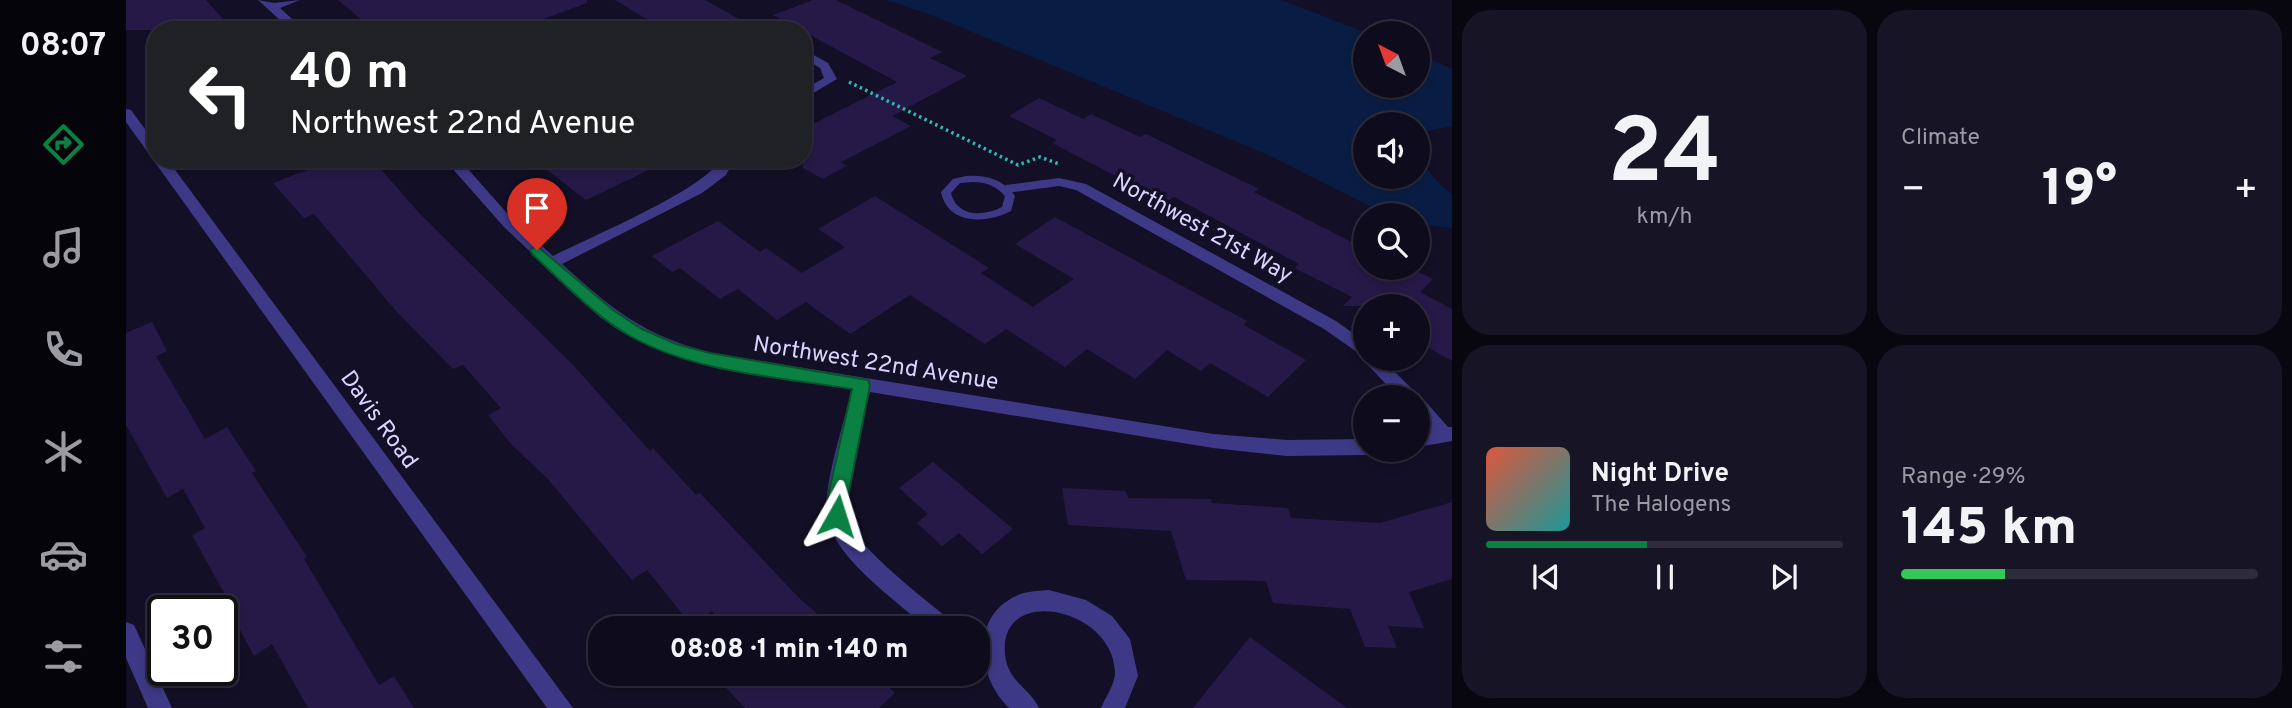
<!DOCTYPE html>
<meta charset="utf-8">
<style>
:root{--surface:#0e0b1c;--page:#171425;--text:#f1f3f6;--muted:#9b9ba3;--line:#2e2b3b;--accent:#0b8043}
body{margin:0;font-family:Overpass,sans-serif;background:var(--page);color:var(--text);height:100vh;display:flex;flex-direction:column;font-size:26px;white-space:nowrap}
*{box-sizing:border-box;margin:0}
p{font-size:23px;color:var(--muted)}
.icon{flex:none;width:38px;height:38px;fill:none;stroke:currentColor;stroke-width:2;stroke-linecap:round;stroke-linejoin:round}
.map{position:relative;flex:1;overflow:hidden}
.side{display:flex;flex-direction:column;gap:10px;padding:10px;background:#08060f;width:840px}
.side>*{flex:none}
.hud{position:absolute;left:21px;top:21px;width:665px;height:147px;border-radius:28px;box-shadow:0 4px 10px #0003,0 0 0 2px var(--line);background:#202124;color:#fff;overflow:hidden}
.needle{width:46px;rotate:319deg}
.fabs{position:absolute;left:1227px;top:21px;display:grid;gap:14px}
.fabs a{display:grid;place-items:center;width:77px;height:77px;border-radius:50%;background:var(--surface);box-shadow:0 4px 10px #0003,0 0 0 2px var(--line);font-size:35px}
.speed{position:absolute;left:21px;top:595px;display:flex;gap:14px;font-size:35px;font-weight:700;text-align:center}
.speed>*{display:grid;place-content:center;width:91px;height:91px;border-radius:50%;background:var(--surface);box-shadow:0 4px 10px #0003,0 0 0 2px var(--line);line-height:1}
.speed .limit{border:4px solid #111;border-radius:10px;background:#fff;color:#111}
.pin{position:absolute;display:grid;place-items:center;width:60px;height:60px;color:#fff;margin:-72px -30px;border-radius:50% 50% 50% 0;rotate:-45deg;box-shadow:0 0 7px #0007}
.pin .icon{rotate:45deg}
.me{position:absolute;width:77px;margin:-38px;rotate:6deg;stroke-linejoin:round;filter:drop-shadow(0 0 5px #0008)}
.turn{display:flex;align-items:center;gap:24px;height:147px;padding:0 28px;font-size:32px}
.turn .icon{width:91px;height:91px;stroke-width:2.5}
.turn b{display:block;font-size:49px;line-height:60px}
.big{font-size:52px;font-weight:800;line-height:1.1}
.side .tile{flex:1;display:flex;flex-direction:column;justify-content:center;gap:10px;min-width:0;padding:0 24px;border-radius:28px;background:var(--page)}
.side .dial{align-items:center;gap:0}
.dial b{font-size:91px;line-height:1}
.song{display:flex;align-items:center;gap:21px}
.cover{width:84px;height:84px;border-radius:10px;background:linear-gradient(135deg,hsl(10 70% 55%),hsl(180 70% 35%))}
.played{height:7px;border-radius:4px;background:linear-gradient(90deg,var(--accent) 45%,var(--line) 45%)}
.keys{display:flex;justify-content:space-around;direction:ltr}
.heat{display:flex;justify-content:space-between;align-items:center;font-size:38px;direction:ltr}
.charge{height:10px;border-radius:5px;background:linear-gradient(90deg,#34c759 29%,var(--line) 0)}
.side .tiles{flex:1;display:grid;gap:10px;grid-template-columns:repeat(2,1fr)}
.trip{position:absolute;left:462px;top:616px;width:402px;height:70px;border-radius:28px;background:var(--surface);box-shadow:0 4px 10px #0003,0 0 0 2px var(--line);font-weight:800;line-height:70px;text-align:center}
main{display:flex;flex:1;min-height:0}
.tabs{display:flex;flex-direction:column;width:126px;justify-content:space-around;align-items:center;background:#06040b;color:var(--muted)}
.tabs .icon{width:49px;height:49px}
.tabs .selected{color:var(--accent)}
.tabs b{font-size:32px;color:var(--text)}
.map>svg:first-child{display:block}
.water{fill:#091d44;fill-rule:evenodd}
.building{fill:#251a47}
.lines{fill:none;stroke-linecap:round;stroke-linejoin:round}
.path{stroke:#2dbab6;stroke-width:3.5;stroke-dasharray:2.5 3.5;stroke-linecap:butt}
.lane{fill:#3e3986;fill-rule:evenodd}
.street{fill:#3e3986;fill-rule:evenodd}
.route{fill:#0b8043;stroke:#07532c;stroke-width:2}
.labels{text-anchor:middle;stroke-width:7;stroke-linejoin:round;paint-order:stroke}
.street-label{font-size:23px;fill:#dad4ff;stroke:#130f26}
</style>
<main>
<nav class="tabs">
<b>08:07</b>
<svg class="icon selected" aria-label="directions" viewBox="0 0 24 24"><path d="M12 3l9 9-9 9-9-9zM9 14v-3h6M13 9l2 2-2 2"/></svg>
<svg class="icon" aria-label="music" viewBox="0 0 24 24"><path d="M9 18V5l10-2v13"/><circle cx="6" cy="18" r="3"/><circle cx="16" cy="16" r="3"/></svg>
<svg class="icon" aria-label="phone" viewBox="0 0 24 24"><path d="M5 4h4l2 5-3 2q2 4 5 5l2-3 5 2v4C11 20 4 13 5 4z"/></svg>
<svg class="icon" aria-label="climate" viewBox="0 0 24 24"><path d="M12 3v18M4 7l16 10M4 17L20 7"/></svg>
<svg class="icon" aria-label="car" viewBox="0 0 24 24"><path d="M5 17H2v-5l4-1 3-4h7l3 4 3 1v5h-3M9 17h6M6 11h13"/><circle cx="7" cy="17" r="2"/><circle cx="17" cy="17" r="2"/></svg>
<svg class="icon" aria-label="filters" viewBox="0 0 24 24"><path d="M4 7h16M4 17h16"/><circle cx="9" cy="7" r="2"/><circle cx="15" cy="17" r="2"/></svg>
</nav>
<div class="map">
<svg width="1326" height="708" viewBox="0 0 1326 708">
<rect width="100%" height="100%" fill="#130f26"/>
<!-- water -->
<path class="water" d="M761,0H1155L1241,33L1239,86H1292V54L1326,69V126L1302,131L1293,143C1296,167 1308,180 1326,194V228L1292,224V215H1266L1254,211L1147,157L808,16ZM1239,124H1292V177H1239Z"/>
<!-- building -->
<g class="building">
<polygon points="0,0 80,0 107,30 0,30"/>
<polygon points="212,0 461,0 461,3 387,30 345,30 334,22 312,30 248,30"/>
<polygon points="489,0 579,0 633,30 539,30"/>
<polygon points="687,0 710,0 816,52 804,58 841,76 766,116 785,126 715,162 720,166 697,179 677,168 677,129 771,82 647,15"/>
<polygon points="913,98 957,119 965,114 1014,137 1020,134 1133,189 1128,192 1239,249 1239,268 1284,268 1307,279 1294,292 1326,309 1326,361 1292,342 1292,306 1217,306 1226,297 1168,268 1173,264 1048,197 1040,202 926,143 931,140 883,116"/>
<polygon points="210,159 246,159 294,214 448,366 524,451 527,448 570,495 574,493 674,599 708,628 600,628 586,611 566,626 521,570 506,580 422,479 385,444 362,415 375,408 337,365 327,369 271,312 188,214 178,218 147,183"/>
<polygon points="407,159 546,159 460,200"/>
<polygon points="749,196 863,268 855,273 907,307 948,279 889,244 929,217 1121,321 1118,325 1180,360 1142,397 1084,363 1075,371 1041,350 1009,379 961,349 939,367 880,329 859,344 784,295 724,334 680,302 651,320 612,289 594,299 554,268 546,272 526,256 592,221 634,252 640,248 676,273 719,247 692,229"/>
<polygon points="26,322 41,351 30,356 79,439 101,427 130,471 126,473 181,557 178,559 253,685 268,676 288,708 182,708 146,644 128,656 107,617 110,615 66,535 79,528 57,489 41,498 0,425 0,333"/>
<polygon points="807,462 887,529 856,554 833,533 816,546 791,523 802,514 773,488"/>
<polygon points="936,488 1000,491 1002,498 1085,499 1086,503 1162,508 1165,518 1254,523 1326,502 1326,579 1283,592 1298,628 1262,626 1271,648 1239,647 1224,609 1147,603 1140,581 1060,580 1045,531 942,525"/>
<polygon points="1124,637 1221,708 1067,708"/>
<polygon points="587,674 750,674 769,693 753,708 619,708"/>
</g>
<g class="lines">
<!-- path -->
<polyline class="path" points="723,82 892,165 914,157 933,164"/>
<!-- lane -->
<path class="lane" d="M840,176C860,175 877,179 889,196L885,211C860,224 822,225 815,192L827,179ZM847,182C860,182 870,186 879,196L876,207C857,217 831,217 825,193L834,183Z"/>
<!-- street -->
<g class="street">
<polygon points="132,0 148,3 174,0 154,8 178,30 165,30"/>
<polygon points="677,49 702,63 711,79 677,99 677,90 698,78 694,68 677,58"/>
<polygon points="0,109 5,110 30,144 30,159 41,159 447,708 421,708 0,122"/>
<path d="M318,159H333L388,221L427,256C464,237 578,190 595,159H609L600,175L576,193L436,264C488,311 516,334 585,353L1087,434L1161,440L1239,439V450H1247L1239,455L1161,456L1087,448L744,392C736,425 718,481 721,514C724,544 800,599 825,621L828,628H801C770,600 709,559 701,517C696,488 719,420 726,389L585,365L539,352L505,336L475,318L378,227Z"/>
<polygon points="933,178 960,184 1210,321 1239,342 1239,359 1256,359 1289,392 1292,397 1292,398 1272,397 1240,363 1238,357 1198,329 950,190 933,186 880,193 873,189 880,185"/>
<polygon points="1292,399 1299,401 1322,427 1326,427 1326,441 1292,447 1292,433 1303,431 1292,418"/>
<path d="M923,590L960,600L986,616L1004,639L1012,676L999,708H975C979,698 989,684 989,673C988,605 865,583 880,660C884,682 905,690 913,708H883C851,677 844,617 890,596C900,591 912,591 923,590Z"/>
<polygon points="0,622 8,625 46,708 22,708 0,658"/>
</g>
</g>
<!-- route -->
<path class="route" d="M411,246L487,310L516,329L550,344L584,353L742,380L744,385L717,522H704L702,496L726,389C653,377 570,373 504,336C467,315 437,282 406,254L404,250Z"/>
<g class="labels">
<!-- street labels -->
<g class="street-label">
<text transform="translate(1077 227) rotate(29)" y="8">Northwest 21st Way</text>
<text transform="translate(750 362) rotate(9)" y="8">Northwest 22nd Avenue</text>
<text transform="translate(254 419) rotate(54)" y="8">Davis Road</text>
</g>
</g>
</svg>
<div class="fabs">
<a><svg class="needle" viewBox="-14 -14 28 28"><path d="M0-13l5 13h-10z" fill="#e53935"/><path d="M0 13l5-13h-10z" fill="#9b9ba3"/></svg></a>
<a><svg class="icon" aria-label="sound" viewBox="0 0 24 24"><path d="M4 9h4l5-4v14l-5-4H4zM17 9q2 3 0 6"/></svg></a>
<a><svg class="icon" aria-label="search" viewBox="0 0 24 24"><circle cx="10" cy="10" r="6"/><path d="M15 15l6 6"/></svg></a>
<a>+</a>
<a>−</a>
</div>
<div class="speed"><div class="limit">30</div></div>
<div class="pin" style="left:411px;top:250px;background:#d93025"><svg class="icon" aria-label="arrive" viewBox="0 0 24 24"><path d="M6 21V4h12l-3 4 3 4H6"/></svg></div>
<svg class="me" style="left:711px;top:516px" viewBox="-20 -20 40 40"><path d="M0-17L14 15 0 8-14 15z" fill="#0b8043" stroke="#fff" stroke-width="4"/></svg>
<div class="trip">08:08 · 1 min · 140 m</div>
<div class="hud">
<div class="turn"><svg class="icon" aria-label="left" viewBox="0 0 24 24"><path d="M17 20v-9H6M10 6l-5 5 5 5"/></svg><div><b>40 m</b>Northwest 22nd Avenue</div></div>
</div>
</div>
<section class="side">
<div class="tiles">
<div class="tile dial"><b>24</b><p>km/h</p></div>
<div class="tile"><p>Climate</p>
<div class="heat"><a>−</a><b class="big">19°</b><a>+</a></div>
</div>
<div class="tile">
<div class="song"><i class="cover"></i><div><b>Night Drive</b><p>The Halogens</p></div></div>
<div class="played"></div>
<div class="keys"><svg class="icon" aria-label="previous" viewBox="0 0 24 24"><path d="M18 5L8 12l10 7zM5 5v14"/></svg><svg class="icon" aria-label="pause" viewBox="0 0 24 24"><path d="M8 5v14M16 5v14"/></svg><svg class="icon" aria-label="next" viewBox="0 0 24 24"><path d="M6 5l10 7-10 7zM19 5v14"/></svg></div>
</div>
<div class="tile"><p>Range · 29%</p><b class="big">145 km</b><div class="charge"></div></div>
</div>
</section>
</main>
